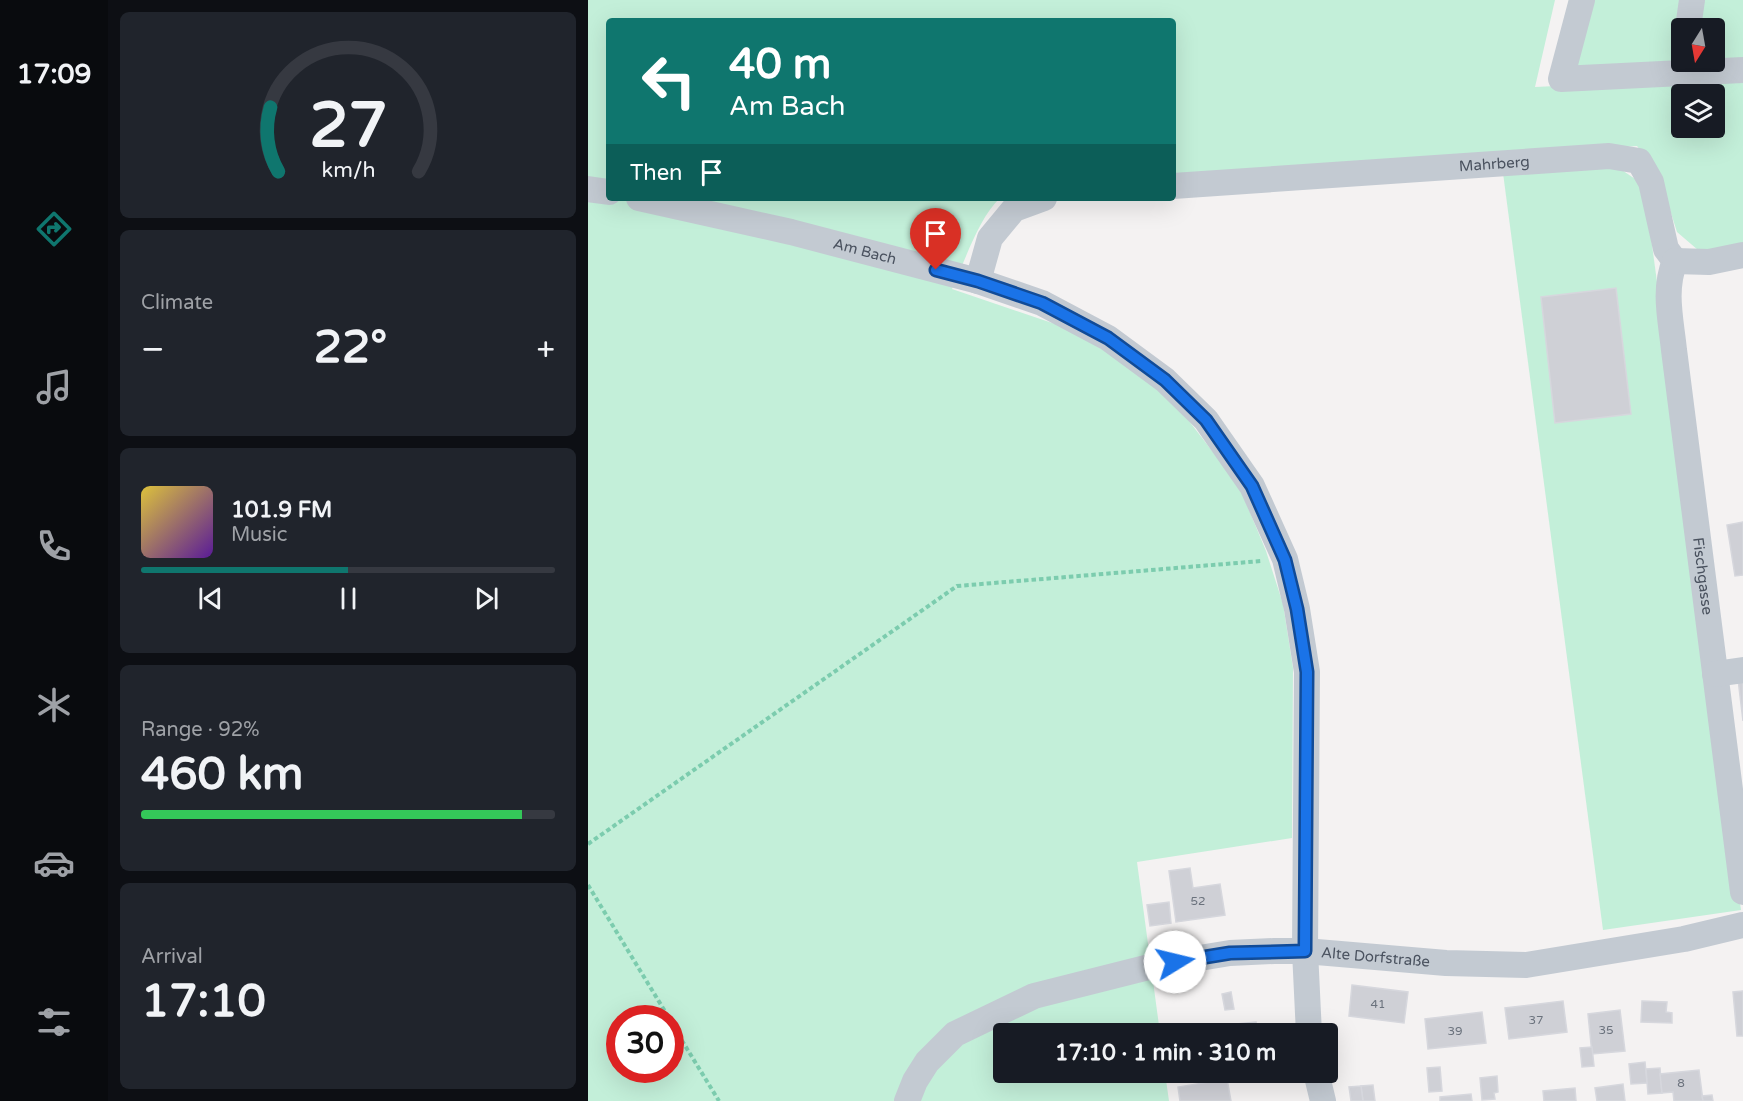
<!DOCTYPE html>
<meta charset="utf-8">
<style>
:root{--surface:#171b24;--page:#20242c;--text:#f1f3f6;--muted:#9ea1a6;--line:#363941;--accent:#0f766e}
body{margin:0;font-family:"Varela Round",sans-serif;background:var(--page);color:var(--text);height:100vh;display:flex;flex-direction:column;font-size:22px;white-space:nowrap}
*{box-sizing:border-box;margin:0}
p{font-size:20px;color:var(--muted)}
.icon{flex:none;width:33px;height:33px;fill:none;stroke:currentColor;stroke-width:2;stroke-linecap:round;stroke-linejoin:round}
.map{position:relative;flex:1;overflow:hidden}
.details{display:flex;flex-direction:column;gap:12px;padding:12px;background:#0d0f14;width:480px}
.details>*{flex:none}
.top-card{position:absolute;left:18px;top:18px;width:570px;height:183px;border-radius:6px;box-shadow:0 6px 24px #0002;background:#0f766e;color:#fff;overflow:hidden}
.needle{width:39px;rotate:191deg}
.fabs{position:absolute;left:1083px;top:18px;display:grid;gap:12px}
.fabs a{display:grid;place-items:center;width:54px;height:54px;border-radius:6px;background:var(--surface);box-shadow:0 6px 24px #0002;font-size:30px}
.speed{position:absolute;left:18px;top:1005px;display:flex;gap:12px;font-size:30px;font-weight:700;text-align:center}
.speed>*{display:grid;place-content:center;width:78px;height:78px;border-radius:50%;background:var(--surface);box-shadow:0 6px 24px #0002;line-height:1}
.speed .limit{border:9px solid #d22;background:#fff;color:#111}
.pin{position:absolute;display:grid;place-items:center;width:51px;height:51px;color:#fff;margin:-62px -26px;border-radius:50% 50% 50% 0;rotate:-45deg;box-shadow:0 0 6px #0007}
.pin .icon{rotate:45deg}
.me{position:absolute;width:66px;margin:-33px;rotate:81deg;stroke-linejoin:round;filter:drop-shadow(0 0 4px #0008)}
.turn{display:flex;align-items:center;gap:21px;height:126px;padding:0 24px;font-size:27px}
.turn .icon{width:78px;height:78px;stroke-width:2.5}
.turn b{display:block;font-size:42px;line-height:51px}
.then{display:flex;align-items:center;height:57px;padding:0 24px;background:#0003;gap:12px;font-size:22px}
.big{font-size:45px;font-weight:700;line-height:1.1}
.details .card{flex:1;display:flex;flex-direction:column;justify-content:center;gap:9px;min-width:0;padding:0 21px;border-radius:9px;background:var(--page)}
.details .dial{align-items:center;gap:0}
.dial svg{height:156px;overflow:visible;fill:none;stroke:var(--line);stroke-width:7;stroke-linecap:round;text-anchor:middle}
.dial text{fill:var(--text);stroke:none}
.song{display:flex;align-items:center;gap:18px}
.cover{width:72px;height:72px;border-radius:9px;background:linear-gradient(135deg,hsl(50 70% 55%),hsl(270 70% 35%))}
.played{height:6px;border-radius:3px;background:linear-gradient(90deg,var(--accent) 50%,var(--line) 50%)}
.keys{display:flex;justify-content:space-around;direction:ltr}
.heat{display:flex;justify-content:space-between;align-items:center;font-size:33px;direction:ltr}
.charge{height:9px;border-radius:4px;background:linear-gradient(90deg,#34c759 92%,var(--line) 0)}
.trip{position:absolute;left:405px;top:1023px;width:345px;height:60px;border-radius:6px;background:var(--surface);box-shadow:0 6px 24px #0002;font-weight:700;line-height:60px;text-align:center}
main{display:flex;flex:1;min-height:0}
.menu{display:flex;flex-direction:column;width:108px;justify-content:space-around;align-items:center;background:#090b0e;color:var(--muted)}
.menu .icon{width:42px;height:42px}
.menu .active{color:var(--accent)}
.menu b{font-size:27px;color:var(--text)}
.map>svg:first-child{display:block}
.green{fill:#c3efd9;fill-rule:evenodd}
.building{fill:#cfd0d6;stroke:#d6d7dd;stroke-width:1.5}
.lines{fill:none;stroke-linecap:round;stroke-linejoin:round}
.path{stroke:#7cccae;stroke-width:4;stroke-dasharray:4.5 3;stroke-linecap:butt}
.minor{stroke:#c3cad2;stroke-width:26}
.route-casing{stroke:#114b97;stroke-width:15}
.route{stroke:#1a73e8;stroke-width:10}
.labels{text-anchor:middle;stroke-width:5;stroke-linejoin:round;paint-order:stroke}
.number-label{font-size:12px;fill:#6b727d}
.street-label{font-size:15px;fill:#4a525f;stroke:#fff}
</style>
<main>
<nav class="menu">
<b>17:09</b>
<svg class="icon active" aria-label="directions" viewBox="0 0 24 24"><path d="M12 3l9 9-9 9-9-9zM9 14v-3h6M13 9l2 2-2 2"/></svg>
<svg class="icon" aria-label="music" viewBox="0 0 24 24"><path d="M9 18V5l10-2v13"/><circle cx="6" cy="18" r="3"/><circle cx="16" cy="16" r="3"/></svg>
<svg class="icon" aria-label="phone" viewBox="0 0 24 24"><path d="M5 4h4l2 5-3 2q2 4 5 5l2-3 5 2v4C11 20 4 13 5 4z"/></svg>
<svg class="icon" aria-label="climate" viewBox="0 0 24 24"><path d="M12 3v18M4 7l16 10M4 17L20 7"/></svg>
<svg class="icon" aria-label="car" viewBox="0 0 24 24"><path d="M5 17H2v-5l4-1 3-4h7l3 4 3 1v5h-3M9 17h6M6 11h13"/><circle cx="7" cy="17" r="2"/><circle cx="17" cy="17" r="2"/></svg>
<svg class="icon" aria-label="filters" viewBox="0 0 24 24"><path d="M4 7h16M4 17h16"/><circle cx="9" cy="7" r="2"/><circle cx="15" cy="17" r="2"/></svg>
</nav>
<section class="details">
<div class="card dial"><svg viewBox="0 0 100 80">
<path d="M14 69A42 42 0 1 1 86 69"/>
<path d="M14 69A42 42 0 0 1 10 36" stroke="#0f766e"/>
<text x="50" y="56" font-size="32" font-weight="700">27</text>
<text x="50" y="72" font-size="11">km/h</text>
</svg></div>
<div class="card"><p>Climate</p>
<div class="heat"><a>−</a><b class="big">22°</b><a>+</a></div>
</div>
<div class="card">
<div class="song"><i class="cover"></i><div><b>101.9 FM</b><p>Music</p></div></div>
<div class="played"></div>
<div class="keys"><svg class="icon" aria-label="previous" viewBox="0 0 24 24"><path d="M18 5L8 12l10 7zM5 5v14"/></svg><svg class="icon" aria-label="pause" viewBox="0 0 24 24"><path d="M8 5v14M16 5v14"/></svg><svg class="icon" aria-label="next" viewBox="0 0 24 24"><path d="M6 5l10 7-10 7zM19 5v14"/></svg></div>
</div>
<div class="card"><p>Range · 92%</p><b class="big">460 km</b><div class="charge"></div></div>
<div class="card"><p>Arrival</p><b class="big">17:10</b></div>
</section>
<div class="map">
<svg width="1155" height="1101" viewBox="0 0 1155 1101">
<rect width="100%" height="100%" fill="#f4f2f2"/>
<!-- green -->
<g class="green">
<path d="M0,0H967L947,87L1155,77V252L1110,250L1089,232L1070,172L1049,146L585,177V21H21V198H412C390,219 377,261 364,289L473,326L535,361L571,390L601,421L651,486L678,551L695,604L705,668L704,838L549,862L572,1033L416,1034V1072L577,1073L581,1101H0ZM1094,94H1126V128H1094ZM32,1018H82V1070H32Z"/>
<path d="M981,0H1155V65L965,73ZM1094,28H1126V62H1094Z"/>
<polygon points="1022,162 1056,185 1153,910 1015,930 915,173"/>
</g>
<!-- building -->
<g class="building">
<polygon points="1028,288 1043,414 967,423 953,297"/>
<polygon points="1155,522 1155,575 1147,576 1139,525"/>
<polygon points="1155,678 1155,721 1150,679"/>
<polygon points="602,868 605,888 632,884 637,915 588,922 581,871"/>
<polygon points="581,902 583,923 562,926 559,905"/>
<polygon points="764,985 820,992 816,1023 761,1016"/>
<polygon points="1155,991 1155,1036 1149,1036 1145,992"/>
<polygon points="643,992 646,1009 637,1010 634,994"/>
<polygon points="975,1001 979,1032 921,1039 917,1008"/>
<polygon points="1054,1001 1079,1002 1078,1012 1084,1013 1084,1023 1053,1022"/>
<polygon points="1032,1010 1037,1051 1004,1054 1000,1014"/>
<polygon points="894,1012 898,1043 840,1049 837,1019"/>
<polygon points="668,1022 670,1034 650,1034 649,1024"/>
<polygon points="1004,1047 1006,1066 994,1067 992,1048"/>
<polygon points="1057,1062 1059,1083 1043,1084 1041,1064"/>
<polygon points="852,1067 854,1091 841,1092 839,1068"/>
<polygon points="1072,1068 1074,1093 1060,1094 1058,1069"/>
<polygon points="1111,1070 1115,1101 1086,1101 1085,1092 1074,1093 1072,1074"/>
<polygon points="909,1076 910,1092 906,1093 907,1099 894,1100 892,1078"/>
<polygon points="639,1079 643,1101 592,1101 590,1087"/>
<polygon points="1035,1084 1037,1101 1009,1101 1007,1088"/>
<polygon points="785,1085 787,1101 775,1101 773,1086"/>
<polygon points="773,1086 775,1101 763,1101 761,1087"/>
<polygon points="987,1088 988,1101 956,1101 955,1091"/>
<polygon points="883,1094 884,1101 852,1101 852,1097"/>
<polygon points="1124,1095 1125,1101 1115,1101 1114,1096"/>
</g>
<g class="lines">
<!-- path -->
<g class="path">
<polyline points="0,844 369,586 673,561"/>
<polyline points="0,885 81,1018"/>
<polyline points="82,1021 131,1101"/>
</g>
<!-- minor -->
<g class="minor">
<polyline points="994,0 973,79 1155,70"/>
<polyline points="1100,28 1104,0"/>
<path id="s1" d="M585,186L1021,156L1051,161L1063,182L1078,249L1087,261"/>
<polyline points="0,189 21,192"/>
<path id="s2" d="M51,198L203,232L390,281L454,303L520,338L577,380L618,420L664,486L697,559L709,609L719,672L717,951L721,1034"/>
<path id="s3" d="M1087,261C1075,290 1083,320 1086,350L1155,892"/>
<polyline points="1087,261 1121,262 1155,255"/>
<polyline points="390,281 402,238 426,209 456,198"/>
<polyline points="1127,674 1155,670"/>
<polyline points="728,1072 735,1101"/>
<path id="s4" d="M319,1101L327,1081L339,1062L367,1034L446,996L569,965L642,953L686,951H717L858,963L938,965L1096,939L1155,925"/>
</g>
</g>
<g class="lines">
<!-- route casing -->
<g class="route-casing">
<polyline id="route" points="348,270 390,281 454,303 520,338 577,380 618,420 664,486 697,560 709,609 719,672 717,951 642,953 587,962"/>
</g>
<!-- route -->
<use href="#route" class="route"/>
</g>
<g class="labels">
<!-- number labels -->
<g class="number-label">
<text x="610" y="905">52</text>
<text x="790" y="1008">41</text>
<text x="948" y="1024">37</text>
<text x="1018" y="1034">35</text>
<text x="867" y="1035">39</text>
<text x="1093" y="1087">8</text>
</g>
<!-- street labels -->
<g class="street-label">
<text dy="5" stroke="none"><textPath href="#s1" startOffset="322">Mahrberg</textPath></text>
<text dy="5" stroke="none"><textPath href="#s2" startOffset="232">Am Bach</textPath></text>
<text dy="5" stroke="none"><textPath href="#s3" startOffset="318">Fischgasse</textPath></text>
<text dy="5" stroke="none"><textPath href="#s4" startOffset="518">Alte Dorfstraße</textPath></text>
</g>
</g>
</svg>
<div class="fabs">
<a><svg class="needle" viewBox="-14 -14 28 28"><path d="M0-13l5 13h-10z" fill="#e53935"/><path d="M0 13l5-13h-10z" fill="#9ea1a6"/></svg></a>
<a><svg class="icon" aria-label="layers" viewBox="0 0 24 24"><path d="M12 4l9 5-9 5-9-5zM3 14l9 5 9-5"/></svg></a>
</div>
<div class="speed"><div class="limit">30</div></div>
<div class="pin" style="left:348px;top:270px;background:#d93025"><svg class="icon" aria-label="arrive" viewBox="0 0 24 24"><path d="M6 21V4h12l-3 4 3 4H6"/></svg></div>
<svg class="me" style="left:587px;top:962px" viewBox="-20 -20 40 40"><circle r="19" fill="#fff"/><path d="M0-13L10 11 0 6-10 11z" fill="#1a73e8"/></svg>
<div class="trip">17:10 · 1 min · 310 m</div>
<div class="top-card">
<div class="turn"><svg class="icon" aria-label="left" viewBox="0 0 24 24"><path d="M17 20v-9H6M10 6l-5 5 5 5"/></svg><div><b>40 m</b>Am Bach</div></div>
<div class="then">Then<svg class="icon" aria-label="arrive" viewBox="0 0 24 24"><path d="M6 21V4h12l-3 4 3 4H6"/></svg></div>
</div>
</div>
</main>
